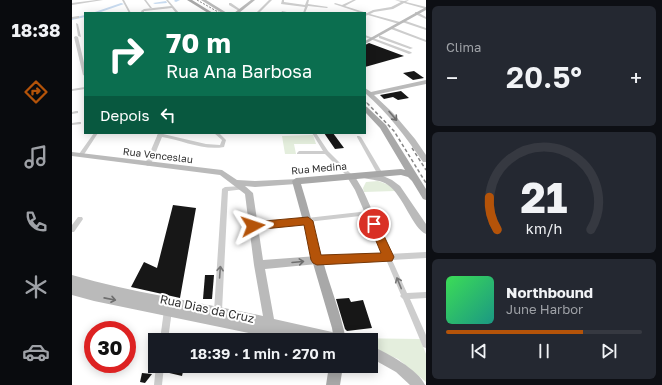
<!DOCTYPE html>
<html lang="pt">
<meta charset="utf-8">
<style>
:root{--surface:#171b24;--page:#242831;--text:#f1f3f6;--muted:#9ea1a6;--line:#363941;--accent:#b45309}
body{margin:0;font-family:"Golos Text",sans-serif;background:var(--page);color:var(--text);height:100vh;display:flex;flex-direction:column;font-size:15px;white-space:nowrap}
*{box-sizing:border-box;margin:0}
p{font-size:13px;color:var(--muted)}
.icon{flex:none;width:22px;height:22px;fill:none;stroke:currentColor;stroke-width:2;stroke-linecap:round;stroke-linejoin:round}
.map{position:relative;flex:1;overflow:hidden}
.drawer{display:flex;flex-direction:column;gap:6px;padding:6px;background:#0d0f14;width:236px}
.drawer>*{flex:none}
.banner{position:absolute;left:12px;top:12px;width:282px;height:122px;border-radius:0px;box-shadow:0 2px 10px #0003;background:#0b6e4f;color:#fff;overflow:hidden}
.speed{position:absolute;left:12px;top:321px;display:flex;gap:8px;font-size:20px;font-weight:700;text-align:center}
.speed>*{display:grid;place-content:center;width:52px;height:52px;border-radius:50%;background:var(--surface);box-shadow:0 2px 10px #0003;line-height:1}
.speed .limit{border:6px solid #d22;background:#fff;color:#111}
.pin{position:absolute;display:grid;place-items:center;width:34px;height:34px;color:#fff;margin:-17px;border:2px solid #fff;border-radius:50%;box-shadow:0 1px 4px #0007}
.me{position:absolute;width:44px;margin:-22px;rotate:85deg;stroke-linejoin:round;filter:drop-shadow(0 0 3px #0008)}
.turn{display:flex;align-items:center;gap:14px;height:84px;padding:0 16px;font-size:18px}
.turn .icon{width:52px;height:52px;stroke-width:2.5}
.turn b{display:block;font-size:28px;line-height:34px}
.then{display:flex;align-items:center;height:38px;padding:0 16px;background:#0003;gap:8px;font-size:15px}
.big{font-size:30px;font-weight:600;line-height:1.1}
.drawer .tile{flex:1;display:flex;flex-direction:column;justify-content:center;gap:6px;min-width:0;padding:0 14px;border-radius:6px;background:var(--page)}
.drawer .dial{align-items:center;gap:0}
.dial svg{height:104px;overflow:visible;fill:none;stroke:var(--line);stroke-width:7;stroke-linecap:round;text-anchor:middle}
.dial text{fill:var(--text);stroke:none}
.song{display:flex;align-items:center;gap:12px}
.cover{width:48px;height:48px;border-radius:6px;background:linear-gradient(135deg,hsl(130 70% 55%),hsl(170 70% 35%))}
.played{height:4px;border-radius:2px;background:linear-gradient(90deg,var(--accent) 70%,var(--line) 70%)}
.keys{display:flex;justify-content:space-around;direction:ltr}
.heat{display:flex;justify-content:space-between;align-items:center;font-size:22px;direction:ltr}
.trip{position:absolute;left:76px;top:333px;width:230px;height:40px;border-radius:0px;background:var(--surface);box-shadow:0 2px 10px #0003;font-weight:600;line-height:40px;text-align:center}
main{display:flex;flex:1;min-height:0}
.tabs{display:flex;flex-direction:column;width:72px;justify-content:space-around;align-items:center;background:#090b0e;color:var(--muted)}
.tabs .icon{width:28px;height:28px}
.tabs .active{color:var(--accent)}
.tabs b{font-size:18px;color:var(--text)}
.map>svg:first-child{display:block}
.green{fill:#e4eedd}
.lines{fill:none;stroke-linecap:round;stroke-linejoin:round}
.river{fill:#c8dbf0;fill-rule:evenodd}
.building{fill:#171717}
.street{fill:#cdcdcd;fill-rule:evenodd}
.secondary{fill:#bababa;fill-rule:evenodd}
.primary{fill:#a8a8a8;fill-rule:evenodd}
.rail-far1{stroke:#858585;stroke-width:1;stroke-dasharray:2 1.5;stroke-linecap:butt}
.rail{stroke:#858585;stroke-width:1.5;stroke-dasharray:3.5 2.5;stroke-linecap:butt}
.oneway{stroke:#6e6e6e}
.oneway2{stroke:#777}
.route{fill:#b45309;stroke:#753606}
.labels{text-anchor:middle;stroke-width:4;stroke-linejoin:round;paint-order:stroke}
.street-label{font-size:10px;fill:#303030;stroke:#fff}
.near-street-label{font-size:12px;fill:#303030;stroke:#fff}
</style>
<main>
<nav class="tabs">
<b>18:38</b>
<svg class="icon active" aria-label="directions" viewBox="0 0 24 24"><path d="M12 3l9 9-9 9-9-9zM9 14v-3h6M13 9l2 2-2 2"/></svg>
<svg class="icon" aria-label="music" viewBox="0 0 24 24"><path d="M9 18V5l10-2v13"/><circle cx="6" cy="18" r="3"/><circle cx="16" cy="16" r="3"/></svg>
<svg class="icon" aria-label="phone" viewBox="0 0 24 24"><path d="M5 4h4l2 5-3 2q2 4 5 5l2-3 5 2v4C11 20 4 13 5 4z"/></svg>
<svg class="icon" aria-label="climate" viewBox="0 0 24 24"><path d="M12 3v18M4 7l16 10M4 17L20 7"/></svg>
<svg class="icon" aria-label="car" viewBox="0 0 24 24"><path d="M5 17H2v-5l4-1 3-4h7l3 4 3 1v5h-3M9 17h6M6 11h13"/><circle cx="7" cy="17" r="2"/><circle cx="17" cy="17" r="2"/></svg>
</nav>
<div class="map">
<svg width="354" height="385" viewBox="0 0 354 385">
<rect width="100%" height="100%" fill="#fff"/>
<!-- green -->
<g class="green">
<polygon points="241,135 244,144 222,144 224,154 213,154 210,136"/>
<polygon points="306,181 317,185 323,191 292,192 291,188 294,182"/>
<polygon points="274,338 348,339 354,354 354,382 326,359 299,348 299,340 277,340"/>
</g>
<g class="lines">
<!-- river -->
<g class="river">
<polygon points="103,0 108,0 104,2 102,1"/>
<polygon points="94,1 95,3 83,4 81,3"/>
<polygon points="49,3 52,4 26,13 20,13"/>
<polygon points="13,15 13,17 0,20 0,18"/>
</g>
</g>
<!-- building -->
<g class="building">
<polygon points="297,43 332,56 293,67 293,45"/>
<polygon points="342,71 352,78 341,80 331,73"/>
<polygon points="329,91 337,98 326,100 321,97 312,99 308,95"/>
<polygon points="252,133 261,133 272,148 263,149"/>
<polygon points="101,205 124,208 108,298 59,287 72,262 85,268"/>
<polygon points="133,275 142,275 140,299 131,299"/>
<polygon points="277,298 279,302 291,300 300,328 275,331 273,329 264,299"/>
<polygon points="95,366 112,367 110,376 93,372"/>
<polygon points="70,373 80,374 73,383 68,382"/>
</g>
<g class="lines">
<!-- street -->
<g class="street">
<polygon points="24,0 31,0 0,5 0,3"/>
<polygon points="50,0 52,0 59,13 57,13"/>
<polygon points="72,0 74,0 80,8 78,8"/>
<polygon points="94,0 96,0 107,13 104,13 100,8 73,11 72,11 72,13 70,13 69,11 72,9 99,6"/>
<polygon points="197,0 200,0 187,13 184,13"/>
<polygon points="210,0 212,0 212,2 233,5 235,0 237,0 236,4 256,7 255,8 236,6 233,13 231,13 233,7 209,4"/>
<polygon points="281,0 284,0 273,6 295,13 301,10 319,7 329,2 323,0 332,1 337,0 334,2 354,7 354,9 332,3 321,9 302,12 298,14 328,22 328,24 327,24 296,15 293,16 293,13 289,13 262,4 263,3 270,5"/>
<polygon points="157,3 159,3 169,10 167,11 157,5"/>
<polygon points="210,11 220,13 209,13"/>
<polygon points="343,12 345,12 354,17 354,19 343,14"/>
<polygon points="6,16 7,16 7,18 0,19 0,17"/>
<polygon points="331,20 354,28 354,30 330,22 330,21"/>
<polygon points="4,23 6,24 9,37 6,36"/>
<polygon points="320,27 354,40 354,42 319,29 318,28"/>
<polygon points="293,35 339,52 340,53 337,54 293,37"/>
<polygon points="4,36 6,37 13,67 13,76 11,75 2,37"/>
<polygon points="307,36 309,36 341,48 338,49 307,38"/>
<polygon points="13,87 13,89 0,91 0,89"/>
<polygon points="4,111 6,111 6,113 0,114 0,112"/>
<polygon points="7,122 9,122 9,124 0,125 0,123"/>
<polygon points="22,133 26,133 11,156 7,156 7,154"/>
<path d="M87,133H91V134L134,144L148,145L150,140L142,133H147L154,140L152,147C131,151 110,140 90,137L79,164L76,166L74,165L73,164L85,136V135Z"/>
<polygon points="240,133 244,133 256,151 282,177 281,178 277,178 253,154 225,154 225,153 227,151 251,151"/>
<polygon points="285,136 287,136 289,137 311,174 310,175 306,175 285,137"/>
<polygon points="171,186 173,187 174,188 173,189 156,191 150,311 149,314 146,315 143,314 142,311 150,189 153,187"/>
<polygon points="297,211 299,211 300,213 299,215 297,215 181,228 179,228 178,226 179,224 181,224"/>
<polygon points="6,217 10,217 11,219 2,232 0,232 0,225"/>
<polygon points="354,252 354,258 320,260 335,293 354,292 354,298 338,299 354,335 354,348 351,347 331,299 328,296 329,295 313,257 314,255 316,254"/>
<polygon points="96,306 99,307 100,310 96,340 88,340 92,310 93,307"/>
<polygon points="84,366 92,366 90,385 82,385"/>
</g>
<!-- secondary -->
<g class="secondary">
<polygon points="129,0 134,0 155,13 150,13"/>
<polygon points="179,0 183,0 167,13 162,13"/>
<polygon points="354,7 354,10 293,44 293,41"/>
<path d="M354,80V84L302,95L321,113L343,139L354,155V162H351C334,137 316,113 293,93V88L299,92Z"/>
<path d="M0,152L150,170L165,180L183,181L227,179L228,181L227,183L224,184L183,187L173,186L181,193L191,260L245,256L310,253L283,190L275,177L279,174L282,175L291,190L321,257L319,260L316,261L245,264L193,269L202,319L269,334L273,336L275,340H246L238,338L239,340H211L22,301L0,295V285L22,291L0,285V275C62,293 128,302 191,316L182,265L173,194L148,175L0,156Z"/>
<path d="M295,173L311,176L320,180L328,186L354,224V234C341,229 331,195 316,185C309,180 300,180 292,178L291,176Z"/>
<path d="M299,346C314,352 347,370 353,385H338L324,372L299,358Z"/>
</g>
<!-- primary -->
<g class="primary">
<polygon points="115,0 120,0 141,13 136,13"/>
<path d="M293,106L295,107L314,125L354,189V200L351,199L340,181L336,177L329,175L229,184C237,209 243,235 251,261C258,287 269,313 274,340H262L260,328L240,260L231,221L220,181L224,178L329,169L333,170L308,128L293,112Z"/>
<polygon points="257,366 271,366 268,385 254,385"/>
</g>
<!-- rail-far1 -->
<g class="rail-far1">
<polyline points="125,0 148,13"/>
<polyline points="293,101 296,104"/>
</g>
<!-- rail -->
<g class="rail">
<polyline points="295,103 322,131 354,183"/>
<polyline points="340,148 354,170"/>
</g>
</g>
<!-- one-way arrows -->
<defs><path id="oneway-shaft" d="M-6 0H5M1.5-3L5.5 0L1.5 3" fill="none" stroke-width="1.6" stroke-linecap="round" stroke-linejoin="round"/></defs>
<g class="oneway">
<use href="#oneway-shaft" transform="translate(321 116) rotate(49)"/>
<use href="#oneway-shaft" transform="translate(226 262) rotate(-5)"/>
<use href="#oneway-shaft" transform="translate(38 299) rotate(11)"/>
</g>
<g class="oneway2">
<use href="#oneway-shaft" transform="translate(148 272) rotate(-86)"/>
<use href="#oneway-shaft" transform="translate(327 283) rotate(-112)"/>
</g>
<!-- route -->
<polygon class="route" points="236,217 241,221 249,255 309,253 297,224 302,220 305,221 322,257 320,261 245,265 241,263 239,260 232,225 181,230 176,226 181,222"/>
<g class="labels">
<!-- street labels -->
<g class="street-label">
<text transform="translate(86 155) rotate(7)" y="4">Rua Venceslau</text>
<text transform="translate(247 168) rotate(-5)" y="4">Rua Medina</text>
</g>
<!-- near-street labels -->
<g class="near-street-label">
<text transform="translate(135 309) rotate(12)" y="4">Rua Dias da Cruz</text>
</g>
</g>
</svg>
<div class="speed"><div class="limit">30</div></div>
<div class="pin" style="left:302px;top:224px;background:#d93025"><svg class="icon" aria-label="arrive" viewBox="0 0 24 24"><path d="M6 21V4h12l-3 4 3 4H6"/></svg></div>
<svg class="me" style="left:181px;top:226px" viewBox="-20 -20 40 40"><path d="M0-17L14 15 0 8-14 15z" fill="#b45309" stroke="#fff" stroke-width="4"/></svg>
<div class="trip">18:39 · 1 min · 270 m</div>
<div class="banner">
<div class="turn"><svg class="icon" aria-label="right" viewBox="0 0 24 24"><path d="M7 20v-9h11M14 6l5 5-5 5"/></svg><div><b>70 m</b>Rua Ana Barbosa</div></div>
<div class="then">Depois<svg class="icon" aria-label="left" viewBox="0 0 24 24"><path d="M17 20v-9H6M10 6l-5 5 5 5"/></svg></div>
</div>
</div>
<section class="drawer">
<div class="tile"><p>Clima</p>
<div class="heat"><a>−</a><b class="big">20.5°</b><a>+</a></div>
</div>
<div class="tile dial"><svg viewBox="0 0 100 80">
<path d="M14 69A42 42 0 1 1 86 69"/>
<path d="M14 69A42 42 0 0 1 8 44" stroke="#b45309"/>
<text x="50" y="56" font-size="32" font-weight="700">21</text>
<text x="50" y="72" font-size="11">km/h</text>
</svg></div>
<div class="tile">
<div class="song"><i class="cover"></i><div><b>Northbound</b><p>June Harbor</p></div></div>
<div class="played"></div>
<div class="keys"><svg class="icon" aria-label="previous" viewBox="0 0 24 24"><path d="M18 5L8 12l10 7zM5 5v14"/></svg><svg class="icon" aria-label="pause" viewBox="0 0 24 24"><path d="M8 5v14M16 5v14"/></svg><svg class="icon" aria-label="next" viewBox="0 0 24 24"><path d="M6 5l10 7-10 7zM19 5v14"/></svg></div>
</div>
</section>
</main>
